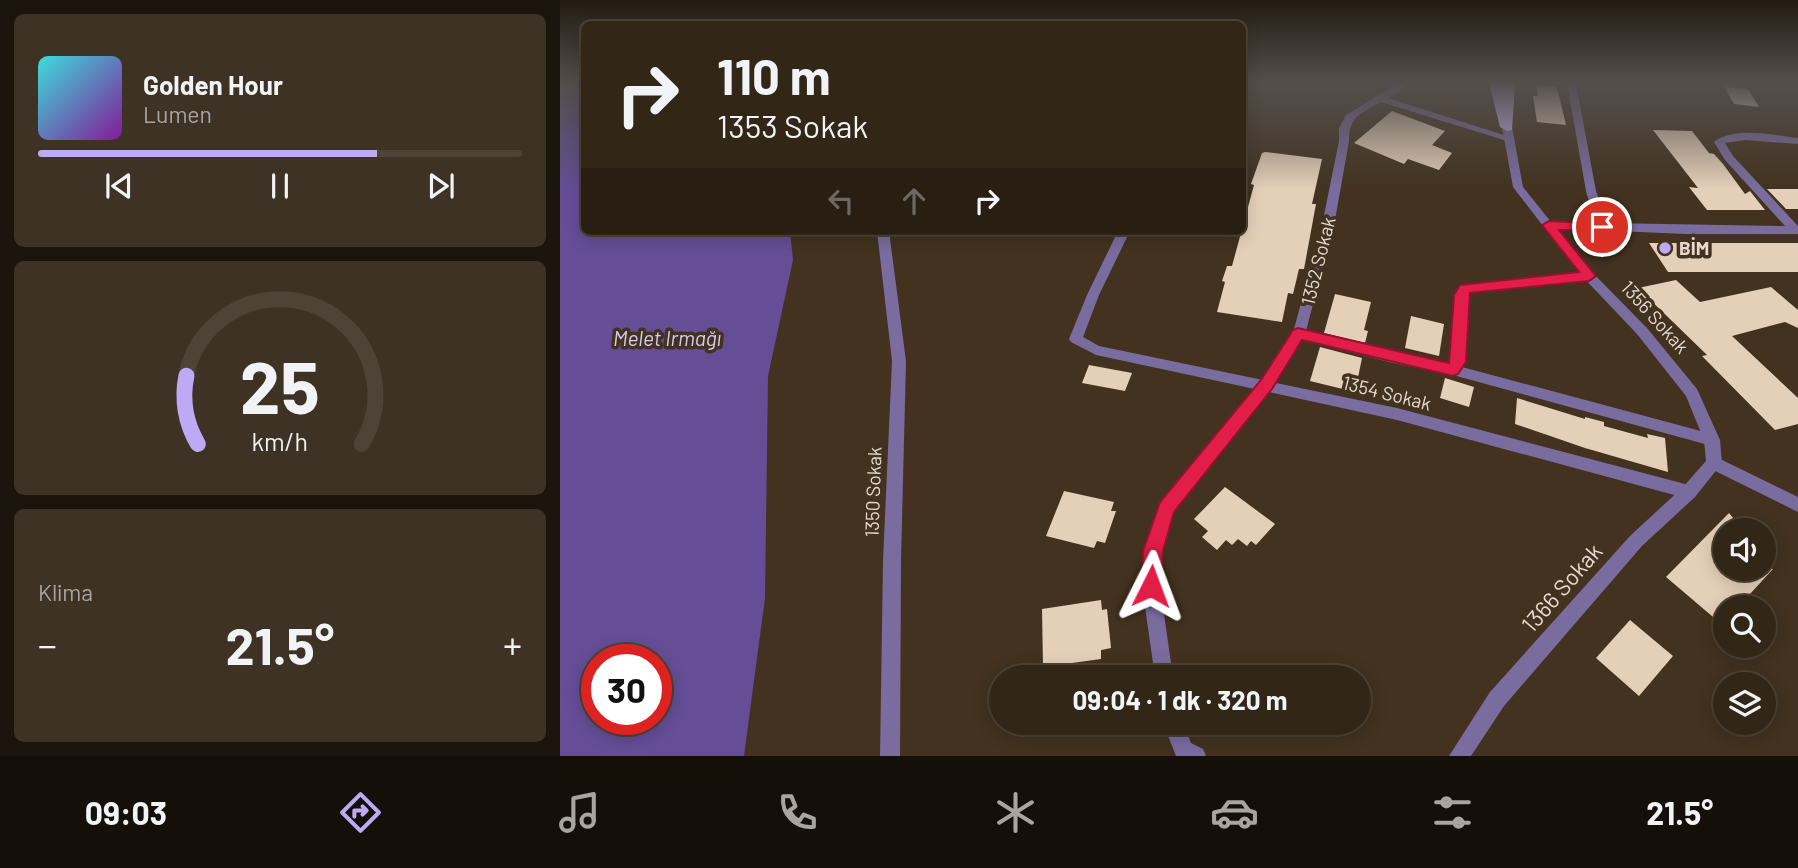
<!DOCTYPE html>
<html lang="tr">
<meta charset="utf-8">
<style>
:root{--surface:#322617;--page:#3d3224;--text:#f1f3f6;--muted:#a8a5a1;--line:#4d4336;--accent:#bea9f4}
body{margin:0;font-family:Barlow,sans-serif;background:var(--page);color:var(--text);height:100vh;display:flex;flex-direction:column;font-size:26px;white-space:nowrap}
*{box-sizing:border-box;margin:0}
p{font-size:23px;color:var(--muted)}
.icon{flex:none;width:38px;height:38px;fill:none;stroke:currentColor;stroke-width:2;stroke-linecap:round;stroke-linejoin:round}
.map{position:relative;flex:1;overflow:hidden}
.details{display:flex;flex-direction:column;gap:14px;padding:14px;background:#1c150d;width:560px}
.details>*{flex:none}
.hud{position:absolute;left:21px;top:21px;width:665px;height:214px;border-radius:10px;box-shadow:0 4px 18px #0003,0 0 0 2px var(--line);background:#322617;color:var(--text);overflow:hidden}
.buttons{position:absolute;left:1153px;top:518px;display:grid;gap:14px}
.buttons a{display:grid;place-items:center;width:63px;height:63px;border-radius:50%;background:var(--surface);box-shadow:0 4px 18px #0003,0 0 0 2px var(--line);font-size:35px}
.speed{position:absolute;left:21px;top:644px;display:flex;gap:14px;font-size:35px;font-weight:700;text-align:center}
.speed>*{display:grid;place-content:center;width:91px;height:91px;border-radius:50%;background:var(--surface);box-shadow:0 4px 18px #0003,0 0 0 2px var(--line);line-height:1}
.speed .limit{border:10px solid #d22;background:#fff;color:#111}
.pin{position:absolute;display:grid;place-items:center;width:60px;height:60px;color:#fff;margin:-30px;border:4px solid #fff;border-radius:50%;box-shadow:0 2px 7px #0007}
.me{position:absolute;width:77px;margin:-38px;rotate:3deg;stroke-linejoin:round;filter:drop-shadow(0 0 5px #0008)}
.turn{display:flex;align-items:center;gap:24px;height:147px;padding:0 21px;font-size:32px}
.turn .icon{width:91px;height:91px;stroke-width:2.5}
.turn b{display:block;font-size:49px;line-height:60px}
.lanes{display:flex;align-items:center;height:66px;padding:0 21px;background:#0003;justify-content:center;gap:35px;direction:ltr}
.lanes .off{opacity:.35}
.big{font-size:52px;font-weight:700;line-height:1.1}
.details .tile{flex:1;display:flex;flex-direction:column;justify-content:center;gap:10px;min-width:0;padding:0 24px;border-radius:10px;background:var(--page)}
.details .dial{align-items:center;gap:0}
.dial svg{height:182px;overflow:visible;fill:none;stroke:var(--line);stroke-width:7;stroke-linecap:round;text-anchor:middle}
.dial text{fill:var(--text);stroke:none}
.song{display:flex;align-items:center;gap:21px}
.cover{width:84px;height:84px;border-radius:10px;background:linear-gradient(135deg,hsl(180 70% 55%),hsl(290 70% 35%))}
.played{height:7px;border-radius:4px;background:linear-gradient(90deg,var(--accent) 70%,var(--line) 70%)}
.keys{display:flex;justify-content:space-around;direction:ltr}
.heat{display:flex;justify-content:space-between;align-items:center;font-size:38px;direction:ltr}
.trip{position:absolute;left:429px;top:665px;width:382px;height:70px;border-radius:35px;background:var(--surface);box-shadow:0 4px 18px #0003,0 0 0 2px var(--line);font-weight:700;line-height:70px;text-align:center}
.menu{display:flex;height:112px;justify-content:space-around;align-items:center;background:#140f09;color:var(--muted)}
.menu .icon{width:49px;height:49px}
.menu .on{color:var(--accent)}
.menu b{font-size:32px;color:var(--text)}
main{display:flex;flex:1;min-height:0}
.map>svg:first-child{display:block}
.water{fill:#654e96;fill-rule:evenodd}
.building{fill:#e4cfb9}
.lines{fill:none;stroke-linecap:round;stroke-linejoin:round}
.minor{fill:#7a6c9e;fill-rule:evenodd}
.tertiary{fill:#7a6c9e;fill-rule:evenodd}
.trunk{fill:#c6b4f6;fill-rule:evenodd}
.route{fill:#e11d48;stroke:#92132f;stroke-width:2}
.poi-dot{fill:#bea9f4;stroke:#42321f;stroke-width:2.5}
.labels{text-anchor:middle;stroke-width:7;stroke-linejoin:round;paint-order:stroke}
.poi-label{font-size:19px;font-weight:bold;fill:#e5dacf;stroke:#42321f;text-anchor:start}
.street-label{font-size:19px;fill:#e5dacf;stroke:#42321f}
.water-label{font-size:21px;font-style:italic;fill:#d5cbf4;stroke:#42321f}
.near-street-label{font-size:23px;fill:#e5dacf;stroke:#42321f}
</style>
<main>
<section class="details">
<div class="tile">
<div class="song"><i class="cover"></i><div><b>Golden Hour</b><p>Lumen</p></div></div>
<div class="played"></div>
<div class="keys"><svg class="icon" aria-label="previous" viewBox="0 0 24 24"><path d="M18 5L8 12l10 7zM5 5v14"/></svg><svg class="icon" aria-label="pause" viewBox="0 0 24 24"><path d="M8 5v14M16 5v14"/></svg><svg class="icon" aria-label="next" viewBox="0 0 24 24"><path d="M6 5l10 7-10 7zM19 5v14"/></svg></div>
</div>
<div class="tile dial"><svg viewBox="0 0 100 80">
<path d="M14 69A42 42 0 1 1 86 69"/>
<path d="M14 69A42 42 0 0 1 9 39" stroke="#bea9f4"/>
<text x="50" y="56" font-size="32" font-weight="700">25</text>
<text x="50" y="72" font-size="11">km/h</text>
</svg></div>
<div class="tile"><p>Klima</p>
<div class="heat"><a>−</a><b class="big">21.5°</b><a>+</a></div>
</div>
</section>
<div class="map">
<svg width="1238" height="756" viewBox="0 0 1238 756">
<rect width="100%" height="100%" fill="#42321f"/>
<!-- water -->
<path class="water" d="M0,83H24V231H230L233,260L208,376L205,598L184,756H0ZM37,660H96V719H37Z"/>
<!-- building -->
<g class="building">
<polygon points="976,85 997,87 1006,125 977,122 973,96 978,96"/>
<polygon points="1164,87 1188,89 1199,107 1174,104"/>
<polygon points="832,111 885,131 872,145 892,153 879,170 848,159 844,164 794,143"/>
<polygon points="1093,130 1132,131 1149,153 1154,154 1163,164 1185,194 1190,191 1205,210 1147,210 1129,187 1138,188"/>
<polygon points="705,152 762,159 752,204 756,204 744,269 739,269 733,294 728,293 722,322 657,312 665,282 662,281 667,266 672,266 694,185 691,184 702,153"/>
<polygon points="1207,189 1238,189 1238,209 1226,209"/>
<polygon points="1089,243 1238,243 1238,272 1108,272"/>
<polygon points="1116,280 1140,302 1211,287 1238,310 1238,328 1225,322 1172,336 1238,398 1238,424 1215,430 1142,356 1147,355 1078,288"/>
<polygon points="775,294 811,302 804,330 808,331 805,343 764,333"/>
<polygon points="851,316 884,324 879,356 845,348"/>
<polygon points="760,347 802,358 795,392 750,381"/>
<polygon points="529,365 572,373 565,391 522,383"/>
<polygon points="885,378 914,387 909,407 880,398"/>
<polygon points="957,398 1025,419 1025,417 1044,422 1044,426 1088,438 1087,434 1105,438 1108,472 1025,448 955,424"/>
<polygon points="665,487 715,524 696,545 691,541 687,546 678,539 672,545 666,540 657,550 642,537 648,531 634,519"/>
<polygon points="504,491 554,502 551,511 556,511 545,543 537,541 534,548 486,536"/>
<polygon points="1169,513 1183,530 1166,530 1166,569 1213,569 1178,607 1166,607 1166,628 1106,577"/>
<polygon points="541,600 542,610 547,609 551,648 541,650 541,659 483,667 482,609"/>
<polygon points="1070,620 1113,656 1079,696 1036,658"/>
</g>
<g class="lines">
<!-- minor -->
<g class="minor">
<path d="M839,83H850L828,98L953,138L944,140L821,102C801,114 789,115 789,141L775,220L746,331L833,353L890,364L895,295L901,285L1029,272L1035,276L1033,279L909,292L905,362L902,367L1152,434L1157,436L1160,440L1157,444L1152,446L893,375L833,363L742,340L716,383L837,408L1129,485L1135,487L1137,492L1135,497L1129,499L837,420L709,392L613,511L601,551L600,586L613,677H595L582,586L585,551L598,508L695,389L536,355L511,342L509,339L527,295L558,231H570L539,295L523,337L539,346L703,380L733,333L763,220L779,141V128L786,115Z"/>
<path d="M1007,83L1016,84L1036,191L1047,223L1225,226L1165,160L1154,142C1174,126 1214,135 1238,138V144L1185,140L1165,143L1173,156L1238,226V234H1126L985,228L983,225L989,221L1035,223L1026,191Z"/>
<polygon points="317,231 329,231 346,361 341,561 340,756 320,756 323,561 332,361"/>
<polygon points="1154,456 1238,497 1238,512 1149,468 1146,463 1149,458"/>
<polygon points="603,723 623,723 631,743 643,749 646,756 616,756"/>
</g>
<!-- tertiary -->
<polygon class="tertiary" points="947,124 952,127 963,187 1028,268 1087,328 1137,389 1160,440 1162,463 1135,497 1082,546 944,706 911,756 889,756 930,692 1070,536 1123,487 1146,461 1144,440 1126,396 1077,334 1020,274 953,187 942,127"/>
<!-- trunk -->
<polygon class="trunk" points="929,83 941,83 943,87 943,83 955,83 952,130 947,131 940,127"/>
</g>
<!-- sky -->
<linearGradient id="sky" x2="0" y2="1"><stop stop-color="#241c11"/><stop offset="0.44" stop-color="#544f4d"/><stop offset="1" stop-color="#544f4d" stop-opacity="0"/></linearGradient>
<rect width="1238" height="189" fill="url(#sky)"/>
<!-- route -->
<polygon class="route" points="989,221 1047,224 1049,227 1042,231 999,230 1036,276 1029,281 910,293 906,362 898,374 893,376 742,340 712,389 614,512 603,551 601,586 598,593 591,596 584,593 581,586 583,551 600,502 701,380 733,330 738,328 889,363 894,295 900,285 1019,272 982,225"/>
<!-- markers -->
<circle class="poi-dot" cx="1105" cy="248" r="7"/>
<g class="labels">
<!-- poi labels -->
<g class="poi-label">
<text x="1119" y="255">BİM</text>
</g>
<!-- street labels -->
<g class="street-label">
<text transform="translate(758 261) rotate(-76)" y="7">1352 Sokak</text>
<text transform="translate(1095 317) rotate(48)" y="7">1356 Sokak</text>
<text transform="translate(827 393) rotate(14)" y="7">1354 Sokak</text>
<text transform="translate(313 492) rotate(-88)" y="7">1350 Sokak</text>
</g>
<!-- water labels -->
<g class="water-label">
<text x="107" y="346">Melet Irmağı</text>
</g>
<!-- near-street labels -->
<g class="near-street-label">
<text transform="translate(1002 588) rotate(-49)" y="8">1366 Sokak</text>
</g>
</g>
</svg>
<div class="buttons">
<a><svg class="icon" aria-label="sound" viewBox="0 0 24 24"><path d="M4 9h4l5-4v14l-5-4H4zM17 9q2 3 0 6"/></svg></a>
<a><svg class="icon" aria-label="search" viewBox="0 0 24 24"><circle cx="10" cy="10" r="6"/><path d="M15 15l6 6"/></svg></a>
<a><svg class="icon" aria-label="layers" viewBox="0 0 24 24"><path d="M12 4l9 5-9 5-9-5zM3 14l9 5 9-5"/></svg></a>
</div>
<div class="speed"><div class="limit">30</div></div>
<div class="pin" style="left:1042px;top:227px;background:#d93025"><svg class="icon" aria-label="arrive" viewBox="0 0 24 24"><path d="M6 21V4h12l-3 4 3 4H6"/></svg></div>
<svg class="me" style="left:591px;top:586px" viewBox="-20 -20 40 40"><path d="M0-17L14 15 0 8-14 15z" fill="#e11d48" stroke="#fff" stroke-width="4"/></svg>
<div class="trip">09:04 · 1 dk · 320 m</div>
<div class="hud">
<div class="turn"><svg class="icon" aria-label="right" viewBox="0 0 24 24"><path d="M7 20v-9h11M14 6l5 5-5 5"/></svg><div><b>110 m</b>1353 Sokak</div></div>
<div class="lanes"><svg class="icon off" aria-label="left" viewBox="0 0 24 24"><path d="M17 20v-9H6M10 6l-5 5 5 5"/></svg><svg class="icon off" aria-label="ahead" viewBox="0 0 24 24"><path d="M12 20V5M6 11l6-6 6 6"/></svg><svg class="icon" aria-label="right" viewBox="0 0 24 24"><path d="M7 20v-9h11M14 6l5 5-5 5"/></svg></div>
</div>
</div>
</main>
<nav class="menu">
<b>09:03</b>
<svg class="icon on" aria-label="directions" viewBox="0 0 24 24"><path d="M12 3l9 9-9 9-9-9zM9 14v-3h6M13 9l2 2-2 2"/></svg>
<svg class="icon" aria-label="music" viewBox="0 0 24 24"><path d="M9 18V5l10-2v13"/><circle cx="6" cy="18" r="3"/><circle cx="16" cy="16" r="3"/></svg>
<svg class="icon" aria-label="phone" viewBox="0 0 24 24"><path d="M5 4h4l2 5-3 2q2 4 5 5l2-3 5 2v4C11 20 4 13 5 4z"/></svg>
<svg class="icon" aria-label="climate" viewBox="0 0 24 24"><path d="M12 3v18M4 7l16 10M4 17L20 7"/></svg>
<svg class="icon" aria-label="car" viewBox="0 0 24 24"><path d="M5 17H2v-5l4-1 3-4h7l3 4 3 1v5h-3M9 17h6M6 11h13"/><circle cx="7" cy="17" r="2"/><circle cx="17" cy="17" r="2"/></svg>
<svg class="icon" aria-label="filters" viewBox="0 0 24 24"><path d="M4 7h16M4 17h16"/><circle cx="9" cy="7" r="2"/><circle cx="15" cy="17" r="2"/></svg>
<b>21.5°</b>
</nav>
